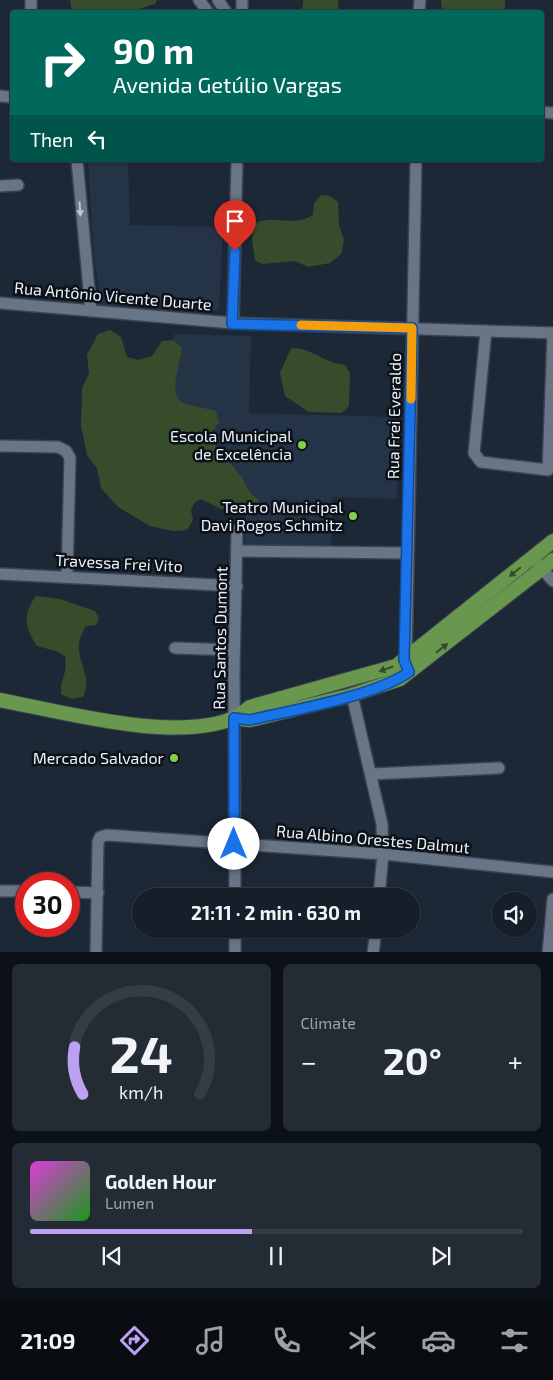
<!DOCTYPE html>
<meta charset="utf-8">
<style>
:root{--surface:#161e29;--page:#232b35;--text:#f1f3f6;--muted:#9ea2a8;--line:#353c46;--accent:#bca0f2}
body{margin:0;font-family:"Exo 2",sans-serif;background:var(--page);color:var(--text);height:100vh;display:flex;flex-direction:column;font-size:19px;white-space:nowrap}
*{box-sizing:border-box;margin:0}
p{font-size:16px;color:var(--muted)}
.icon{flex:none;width:28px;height:28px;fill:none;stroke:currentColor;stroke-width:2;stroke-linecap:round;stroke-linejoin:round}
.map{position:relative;height:952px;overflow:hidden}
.drawer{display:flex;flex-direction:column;gap:12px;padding:12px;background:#0c1017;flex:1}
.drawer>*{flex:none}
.hud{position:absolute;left:10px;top:10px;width:534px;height:152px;border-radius:5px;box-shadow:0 1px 4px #0004,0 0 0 1px var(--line);background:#00695c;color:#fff;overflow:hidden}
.tools{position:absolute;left:492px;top:892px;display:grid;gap:10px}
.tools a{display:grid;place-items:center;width:45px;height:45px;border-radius:50%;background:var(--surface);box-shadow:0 1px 4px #0004,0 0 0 1px var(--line);font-size:25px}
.speed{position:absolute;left:15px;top:872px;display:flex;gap:10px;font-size:25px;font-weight:700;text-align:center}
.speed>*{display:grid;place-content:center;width:65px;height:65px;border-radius:50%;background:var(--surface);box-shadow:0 1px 4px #0004,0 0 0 1px var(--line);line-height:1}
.speed .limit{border:8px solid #d22;background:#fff;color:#111}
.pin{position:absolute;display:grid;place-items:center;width:42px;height:42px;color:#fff;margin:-51px -21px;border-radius:50% 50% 50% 0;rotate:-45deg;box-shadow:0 0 5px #0007}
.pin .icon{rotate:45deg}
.me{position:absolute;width:55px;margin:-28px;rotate:0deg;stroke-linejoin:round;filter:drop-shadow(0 0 4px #0008)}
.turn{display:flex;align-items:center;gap:18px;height:105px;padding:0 20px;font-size:22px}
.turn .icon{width:65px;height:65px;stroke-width:2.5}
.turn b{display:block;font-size:35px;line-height:42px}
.then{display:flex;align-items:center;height:48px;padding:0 20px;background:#0003;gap:10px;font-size:19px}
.big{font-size:38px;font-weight:700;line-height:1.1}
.drawer .card{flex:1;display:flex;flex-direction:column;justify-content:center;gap:8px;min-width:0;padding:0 18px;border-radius:8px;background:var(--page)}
.drawer .dial{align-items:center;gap:0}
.dial svg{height:130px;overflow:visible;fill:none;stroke:var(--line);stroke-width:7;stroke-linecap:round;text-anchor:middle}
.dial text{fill:var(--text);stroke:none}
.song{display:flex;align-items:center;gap:15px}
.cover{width:60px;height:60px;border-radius:8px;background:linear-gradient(135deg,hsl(300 70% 55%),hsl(120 70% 35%))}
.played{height:5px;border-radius:2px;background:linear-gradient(90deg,var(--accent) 45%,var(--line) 45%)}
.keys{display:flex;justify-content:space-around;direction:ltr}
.heat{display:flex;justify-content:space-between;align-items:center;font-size:28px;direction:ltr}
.drawer .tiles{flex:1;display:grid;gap:12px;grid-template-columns:1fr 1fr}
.card:last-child{grid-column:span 2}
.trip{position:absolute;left:132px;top:888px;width:288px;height:50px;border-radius:25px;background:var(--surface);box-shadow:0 1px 4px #0004,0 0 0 1px var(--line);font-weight:700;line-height:50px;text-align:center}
.tab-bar{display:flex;height:80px;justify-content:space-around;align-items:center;background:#090c10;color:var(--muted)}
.tab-bar .icon{width:35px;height:35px}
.tab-bar .current{color:var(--accent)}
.tab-bar b{font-size:22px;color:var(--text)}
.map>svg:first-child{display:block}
.built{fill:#253347}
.green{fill:#374c2a}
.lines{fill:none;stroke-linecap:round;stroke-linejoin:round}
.minor-casing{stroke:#39424f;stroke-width:14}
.major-casing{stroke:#39424f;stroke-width:16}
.minor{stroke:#687586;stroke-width:11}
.major{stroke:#68974d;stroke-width:14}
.oneway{fill:#bdc6d3}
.oneway2{fill:#354d2f}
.route-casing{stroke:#114b97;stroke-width:12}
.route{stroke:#1a73e8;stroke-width:9}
.slow{stroke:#f59e0b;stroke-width:9}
.poi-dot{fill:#86cf4b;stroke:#0c1017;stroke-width:2}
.labels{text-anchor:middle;stroke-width:5;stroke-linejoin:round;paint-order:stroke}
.street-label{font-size:16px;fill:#ebf2fc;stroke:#0c1017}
.poi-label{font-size:16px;fill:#ebf2fc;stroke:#0c1017;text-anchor:end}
</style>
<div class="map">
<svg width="553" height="953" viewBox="0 0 553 953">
<rect width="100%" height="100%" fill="#1d2837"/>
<!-- built -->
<g class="built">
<polygon points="88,160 128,160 130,225 223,227 219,311 102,305 94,258"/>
<polygon points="174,334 251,336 249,413 399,417 397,499 333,497 331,547 245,545 246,510 172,408"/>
</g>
<!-- green -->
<g class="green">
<polygon points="70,0 157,0 155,4 130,12 72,12"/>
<polygon points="303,0 338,0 339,12 298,12 303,6"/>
<polygon points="441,0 505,0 505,12 442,12"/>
<path d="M321,195L330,196L338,202L339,225L344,240L341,254L330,263L308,267L295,261L262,264L255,260L252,240L255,223C277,214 292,228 313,215L314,203Z"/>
<path d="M110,330L121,337L127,357L138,360L152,356L162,341L173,340L182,347C182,361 167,392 182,402C187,406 208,408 216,411L219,423L211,433C214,453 230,460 240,475C249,487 246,491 259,500V510L253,515L221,509L201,499L194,503L191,511L193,520L187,530L173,531L150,526L118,507L101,488L97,468L87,455L81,426L82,388L89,373L87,355L98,334Z"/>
<path d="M291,348C313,348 321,362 345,365L350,373L349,406L342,413L309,412L285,396L280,373Z"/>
<path d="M36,596L60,599L95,611L99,618L96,625L86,626C66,656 96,671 83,697L72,699L61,694C60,677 68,676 65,656L56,651L37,646C25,627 22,615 36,596Z"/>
</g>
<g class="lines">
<!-- minor casing -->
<g class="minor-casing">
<g id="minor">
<polyline points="31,0 31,12"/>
<polyline points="199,0 208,12"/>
<polyline points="218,0 226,12"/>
<polyline points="242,12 242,0"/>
<polyline points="419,12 420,0"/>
<polyline points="0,96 12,97"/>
<polyline points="541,112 553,113"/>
<polyline points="77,160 91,311"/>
<polyline points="0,186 18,185"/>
<polyline points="0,303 233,323 553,333"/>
<polyline points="233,323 237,160"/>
<polyline points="486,331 474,453 481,462 548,470 553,333"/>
<polyline points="0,446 58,447 66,451 70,458 67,576"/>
<polyline points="238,551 407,553"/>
<polyline points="537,563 553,581"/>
<polyline points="0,574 237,586"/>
<polyline points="175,648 234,650"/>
<polyline points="406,665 416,160"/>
<polyline points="352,695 382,824 383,854 379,896"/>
<polyline points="372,774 499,768"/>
<polyline points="0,891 26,891"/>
<polyline points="69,892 98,893"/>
<polyline points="235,896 234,671 237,530"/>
<polyline points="235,929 235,953"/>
<polyline points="96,953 98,842 100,837 107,835 383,854 553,872"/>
<polyline points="373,953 376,929"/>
<polyline points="548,953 553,899"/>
</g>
</g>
<!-- major casing -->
<g class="major-casing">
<g id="major">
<path d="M0,700C63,712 175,743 234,718C240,715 245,711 250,707L396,666L553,541"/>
<polyline points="234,718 250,720 352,695 400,679 553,560"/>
</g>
</g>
<!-- minor -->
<use href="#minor" class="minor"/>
<!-- major -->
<use href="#major" class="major"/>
</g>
<!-- one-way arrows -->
<defs><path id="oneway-solid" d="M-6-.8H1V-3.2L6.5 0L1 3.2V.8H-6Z" transform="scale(1.25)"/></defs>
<use class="oneway" href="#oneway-solid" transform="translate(80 209) rotate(86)"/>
<g class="oneway2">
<use href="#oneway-solid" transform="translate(515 572) rotate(141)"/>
<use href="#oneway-solid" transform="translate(442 648) rotate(-38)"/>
<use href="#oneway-solid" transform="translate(386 669) rotate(161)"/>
</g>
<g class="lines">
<!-- route casing -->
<g class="route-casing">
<path id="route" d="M234,844V718L250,720C293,710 376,696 409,672L404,660L412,328L232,324L235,251"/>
</g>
<!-- route -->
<use href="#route" class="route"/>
<!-- slow -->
<polyline class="slow" points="301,325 412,328 411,399"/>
</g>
<!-- markers -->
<g class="poi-dot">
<circle cx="302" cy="445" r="5"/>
<circle cx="353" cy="516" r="5"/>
<circle cx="174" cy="758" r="5"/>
</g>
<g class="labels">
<!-- street labels -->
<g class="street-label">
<text transform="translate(113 296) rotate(5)" y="6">Rua Antônio Vicente Duarte</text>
<text transform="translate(394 416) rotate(-89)" y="6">Rua Frei Everaldo</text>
<text transform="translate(119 563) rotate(3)" y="6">Travessa Frei Vito</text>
<text transform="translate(220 638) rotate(-89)" y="6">Rua Santos Dumont</text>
<text transform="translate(373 839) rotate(5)" y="6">Rua Albino Orestes Dalmut</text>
</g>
<!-- poi labels -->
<g class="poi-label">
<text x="292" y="442">Escola Municipal<tspan x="292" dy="18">de Excelência</tspan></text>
<text x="343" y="513">Teatro Municipal<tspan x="343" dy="18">Davi Rogos Schmitz</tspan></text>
<text x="164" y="764">Mercado Salvador</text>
</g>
</g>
</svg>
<div class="tools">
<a><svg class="icon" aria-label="sound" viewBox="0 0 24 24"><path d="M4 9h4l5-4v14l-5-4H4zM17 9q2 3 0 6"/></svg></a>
</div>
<div class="speed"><div class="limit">30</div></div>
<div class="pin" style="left:235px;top:251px;background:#d93025"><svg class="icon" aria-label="arrive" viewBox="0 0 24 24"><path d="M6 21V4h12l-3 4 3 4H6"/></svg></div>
<svg class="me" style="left:234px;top:844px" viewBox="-20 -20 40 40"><circle r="19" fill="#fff"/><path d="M0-13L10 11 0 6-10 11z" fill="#1a73e8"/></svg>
<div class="trip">21:11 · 2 min · 630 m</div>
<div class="hud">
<div class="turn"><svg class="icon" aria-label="right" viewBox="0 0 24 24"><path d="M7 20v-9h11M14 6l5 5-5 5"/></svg><div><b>90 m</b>Avenida Getúlio Vargas</div></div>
<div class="then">Then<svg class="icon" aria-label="left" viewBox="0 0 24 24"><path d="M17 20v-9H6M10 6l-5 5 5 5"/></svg></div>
</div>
</div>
<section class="drawer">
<div class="tiles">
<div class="card dial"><svg viewBox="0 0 100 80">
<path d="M14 69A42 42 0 1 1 86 69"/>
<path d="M14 69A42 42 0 0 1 9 40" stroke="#bca0f2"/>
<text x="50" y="56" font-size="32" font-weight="700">24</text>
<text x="50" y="72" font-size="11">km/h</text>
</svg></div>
<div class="card"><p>Climate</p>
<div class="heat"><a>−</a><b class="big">20°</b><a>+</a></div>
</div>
<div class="card">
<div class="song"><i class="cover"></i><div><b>Golden Hour</b><p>Lumen</p></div></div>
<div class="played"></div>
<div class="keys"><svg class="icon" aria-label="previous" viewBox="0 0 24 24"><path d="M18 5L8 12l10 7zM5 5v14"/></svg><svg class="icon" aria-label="pause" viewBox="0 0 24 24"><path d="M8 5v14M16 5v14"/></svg><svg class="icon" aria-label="next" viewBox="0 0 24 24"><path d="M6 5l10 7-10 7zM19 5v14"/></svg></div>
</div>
</div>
</section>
<nav class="tab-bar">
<b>21:09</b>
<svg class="icon current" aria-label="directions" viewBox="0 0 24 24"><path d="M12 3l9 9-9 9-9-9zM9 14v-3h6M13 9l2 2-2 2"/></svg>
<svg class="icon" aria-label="music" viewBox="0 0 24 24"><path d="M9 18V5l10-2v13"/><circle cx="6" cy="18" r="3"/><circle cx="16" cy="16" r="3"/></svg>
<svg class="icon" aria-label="phone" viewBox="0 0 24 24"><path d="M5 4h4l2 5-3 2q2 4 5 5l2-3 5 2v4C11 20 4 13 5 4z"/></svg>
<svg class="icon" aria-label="climate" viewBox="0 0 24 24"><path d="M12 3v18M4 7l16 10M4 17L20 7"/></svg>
<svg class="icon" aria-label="car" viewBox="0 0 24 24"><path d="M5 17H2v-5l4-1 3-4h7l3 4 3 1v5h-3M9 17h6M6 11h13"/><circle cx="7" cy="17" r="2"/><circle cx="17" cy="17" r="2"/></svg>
<svg class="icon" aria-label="filters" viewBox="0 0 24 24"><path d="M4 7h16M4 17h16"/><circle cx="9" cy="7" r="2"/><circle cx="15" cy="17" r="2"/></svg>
</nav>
